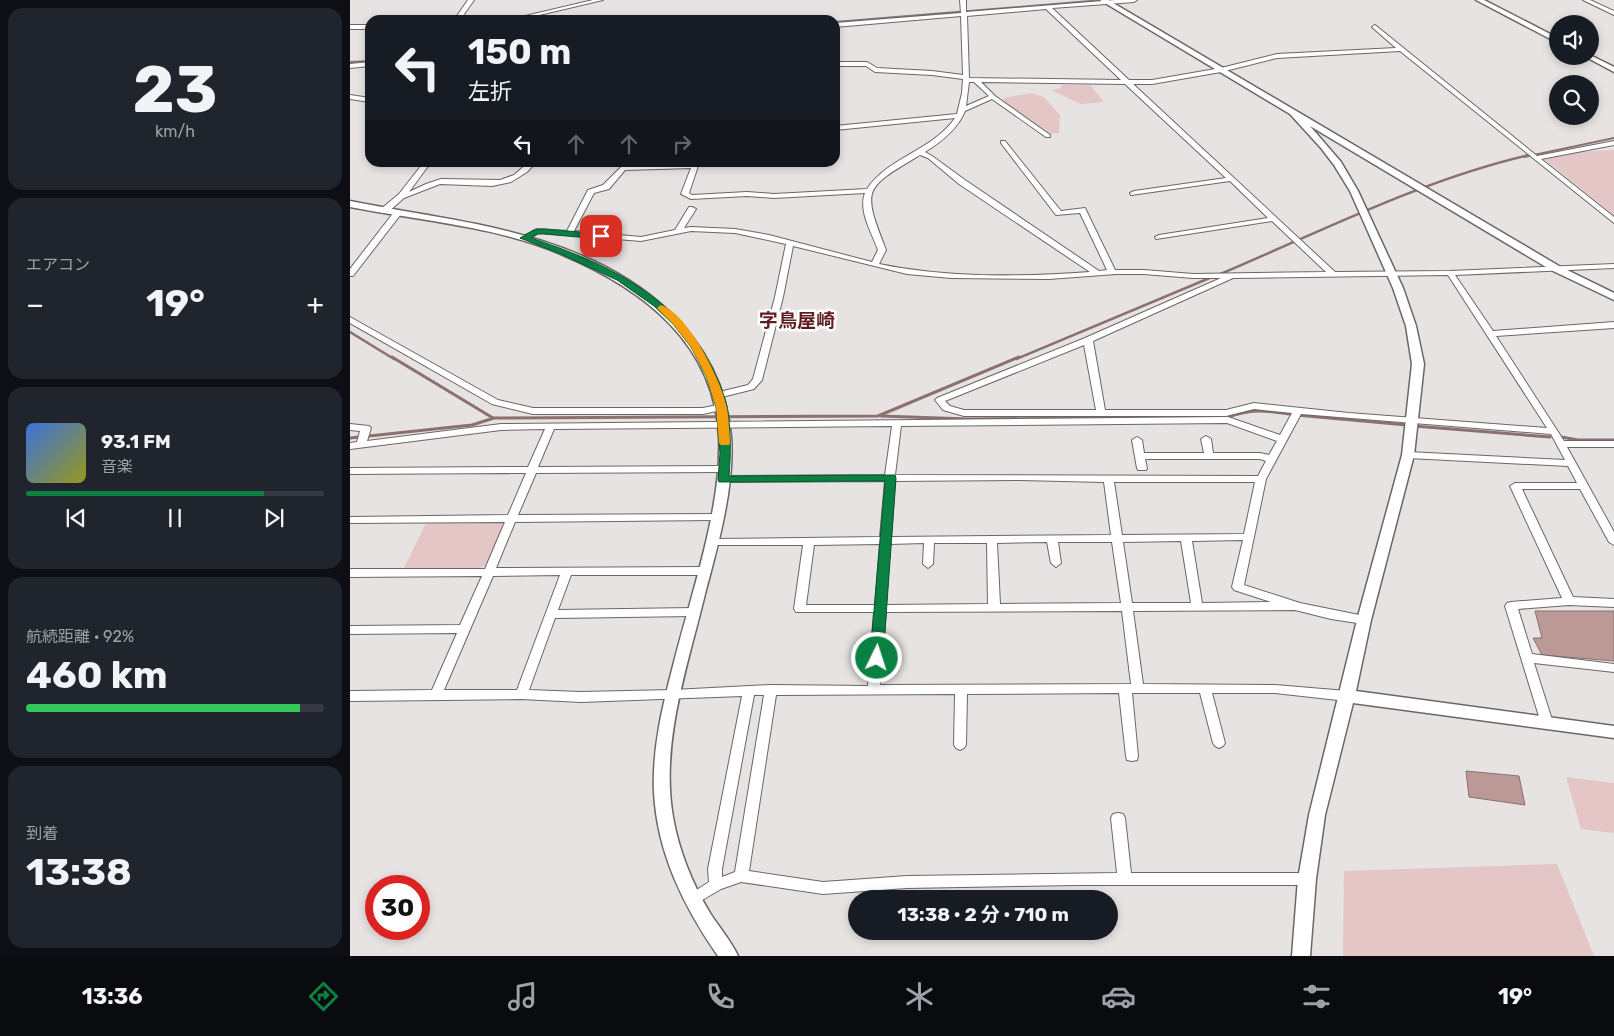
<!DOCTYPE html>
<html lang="ja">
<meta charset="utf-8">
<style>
:root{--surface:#171b24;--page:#20242c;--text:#f1f3f6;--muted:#9ea1a6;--line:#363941;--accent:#0b8043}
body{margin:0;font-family:Rubik,"Noto Sans JP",sans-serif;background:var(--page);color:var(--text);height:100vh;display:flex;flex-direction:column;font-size:19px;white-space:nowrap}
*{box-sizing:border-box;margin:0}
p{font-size:16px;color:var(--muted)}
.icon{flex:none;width:28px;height:28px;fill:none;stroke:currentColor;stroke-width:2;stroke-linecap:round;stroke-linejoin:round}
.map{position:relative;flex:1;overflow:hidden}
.panel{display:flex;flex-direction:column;gap:8px;padding:8px;background:#0d0f14;width:350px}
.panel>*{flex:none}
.top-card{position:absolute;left:15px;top:15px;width:475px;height:152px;border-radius:15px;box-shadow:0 2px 8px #0003;background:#171b24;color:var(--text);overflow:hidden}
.controls{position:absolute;left:1199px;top:15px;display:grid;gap:10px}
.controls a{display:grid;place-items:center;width:50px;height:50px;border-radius:50%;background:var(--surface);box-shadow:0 2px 8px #0003;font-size:25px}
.speed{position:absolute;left:15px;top:875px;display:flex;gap:10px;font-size:25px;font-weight:700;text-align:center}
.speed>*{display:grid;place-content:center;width:65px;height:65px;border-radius:50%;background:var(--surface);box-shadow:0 2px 8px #0003;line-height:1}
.speed .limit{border:8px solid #d22;background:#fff;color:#111}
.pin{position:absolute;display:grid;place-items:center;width:42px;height:42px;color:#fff;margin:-21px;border-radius:10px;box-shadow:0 2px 8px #0006}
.me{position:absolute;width:55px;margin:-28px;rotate:4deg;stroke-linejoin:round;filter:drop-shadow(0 0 4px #0008)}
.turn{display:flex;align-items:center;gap:18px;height:105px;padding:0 20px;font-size:22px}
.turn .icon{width:65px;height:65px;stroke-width:2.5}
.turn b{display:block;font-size:35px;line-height:42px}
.lanes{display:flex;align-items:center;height:48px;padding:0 20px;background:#0003;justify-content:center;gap:25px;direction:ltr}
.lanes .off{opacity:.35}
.big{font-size:38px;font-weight:700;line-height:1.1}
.panel .tile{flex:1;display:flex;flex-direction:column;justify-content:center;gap:8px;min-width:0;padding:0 18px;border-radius:15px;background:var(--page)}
.panel .dial{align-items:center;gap:0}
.dial b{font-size:65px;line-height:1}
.song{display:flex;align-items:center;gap:15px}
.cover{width:60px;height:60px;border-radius:8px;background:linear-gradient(135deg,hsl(220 70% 55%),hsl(60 70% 35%))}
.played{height:5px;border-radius:2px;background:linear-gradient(90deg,var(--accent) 80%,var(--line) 80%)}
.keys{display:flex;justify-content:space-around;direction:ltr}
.heat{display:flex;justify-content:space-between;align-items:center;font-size:28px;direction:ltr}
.charge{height:8px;border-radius:4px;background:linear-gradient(90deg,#34c759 92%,var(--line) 0)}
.trip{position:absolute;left:498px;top:890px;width:270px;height:50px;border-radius:25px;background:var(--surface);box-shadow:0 2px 8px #0003;font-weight:700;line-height:50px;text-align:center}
.tab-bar{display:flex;height:80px;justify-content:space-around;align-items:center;background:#090b0e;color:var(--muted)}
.tab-bar .icon{width:35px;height:35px}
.tab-bar .selected{color:var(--accent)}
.tab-bar b{font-size:22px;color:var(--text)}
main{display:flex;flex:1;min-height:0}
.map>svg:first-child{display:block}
.green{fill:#e3c6c5}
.water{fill:#bc9997;stroke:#8a7170}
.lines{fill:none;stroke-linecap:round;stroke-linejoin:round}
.stream-far2{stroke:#8a7170;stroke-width:2}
.stream-far1{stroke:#8a7170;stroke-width:2.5}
.stream{stroke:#8a7170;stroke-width:3}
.minor-casing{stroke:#6a6766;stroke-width:2}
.tertiary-casing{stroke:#6a6766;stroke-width:3}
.minor{fill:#fff;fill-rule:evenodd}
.tertiary{fill:#fff;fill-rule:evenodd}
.route{fill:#0b8043;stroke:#07532c}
.slow{fill:#f59e0b}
.labels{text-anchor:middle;stroke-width:5;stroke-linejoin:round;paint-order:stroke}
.neighbourhood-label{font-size:19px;font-weight:bold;fill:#611c1f;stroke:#fff}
</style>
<main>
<section class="panel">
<div class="tile dial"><b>23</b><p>km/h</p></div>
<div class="tile"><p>エアコン</p>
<div class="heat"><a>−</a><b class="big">19°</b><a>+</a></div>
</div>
<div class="tile">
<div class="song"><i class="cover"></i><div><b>93.1 FM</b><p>音楽</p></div></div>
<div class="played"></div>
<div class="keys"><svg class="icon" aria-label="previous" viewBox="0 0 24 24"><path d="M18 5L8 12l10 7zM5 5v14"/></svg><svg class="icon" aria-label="pause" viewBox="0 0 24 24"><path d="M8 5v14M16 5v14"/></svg><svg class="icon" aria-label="next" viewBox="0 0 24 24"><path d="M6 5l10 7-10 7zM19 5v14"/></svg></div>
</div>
<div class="tile"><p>航続距離 · 92%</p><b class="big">460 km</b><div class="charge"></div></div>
<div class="tile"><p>到着</p><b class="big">13:38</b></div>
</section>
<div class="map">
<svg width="1264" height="956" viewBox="0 0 1264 956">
<rect width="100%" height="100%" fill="#e7e3e3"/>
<!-- green -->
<g class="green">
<polygon points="712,85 740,85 754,102 731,104 701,90 709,89"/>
<polygon points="680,93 694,97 710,115 709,133 699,134 653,102 654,98"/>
<polygon points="1264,150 1264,215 1194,159 1226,152"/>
<polygon points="151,522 153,525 138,565 129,568 54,568 76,523"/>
<polygon points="1216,777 1264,783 1264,833 1231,829"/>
<polygon points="1207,864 1244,956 993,956 994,871"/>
</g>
<!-- water -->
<g class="water">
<polygon points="1185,611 1264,611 1264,661 1192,655 1183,638 1192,638"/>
<polygon points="1116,771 1169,776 1175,805 1119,797"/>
</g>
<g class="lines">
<!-- stream-far2 -->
<g class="stream-far2">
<polyline points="485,22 753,0"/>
<polyline points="0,62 20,61"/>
<polyline points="1174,157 1264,138"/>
</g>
<!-- stream-far1 -->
<g class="stream-far1">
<path d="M868,275C970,232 1071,180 1179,155"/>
<polyline points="0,332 44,359"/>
<polyline points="666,359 862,277"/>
</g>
<!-- stream -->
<g class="stream">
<polyline points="42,357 143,418"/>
<path d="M531,416L618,419L878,417C912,405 924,414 957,416C990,419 1024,422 1057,425"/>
<polyline points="1064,426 1200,437"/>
<polyline points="1211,437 1228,440 1264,440"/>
<polyline points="0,438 122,425 144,418 528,416 669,357"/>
</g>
<!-- minor casing -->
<g class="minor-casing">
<g id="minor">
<polygon points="118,0 124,0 110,20 104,20"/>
<polygon points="243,0 253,0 168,20 158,20"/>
<path d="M610,0H616V12L765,0H787L784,2L702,8L779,80H802L871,68L927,54L1046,48L1023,28L1022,27L1025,25L1187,156L1264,141V145L1191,159L1264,217V223L1050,51L927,58L871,72L802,84H783L985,272L1100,271L1264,264V268L1105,275L1143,331L1264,322V328L1146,336L1214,441H1264V447H1217L1264,532V545L1259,542L1230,489H1172L1223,597L1264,599V607L1219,605L1168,609L1182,654L1264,664V672L1184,663L1203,723L1201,726L1197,728L1193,726L1191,723L1155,606L1157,603L1161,602L1212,598L1160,486L1165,483H1227L1218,466L1058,458L1053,455L1058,452L1215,460L1201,434L951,414L916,479L894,585L950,603L1014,616L1018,617L1020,620L1018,623L1014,624L981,619L945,610L783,611L793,684L925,685L997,691L1001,693L1003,696L1001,699L997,701L925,693H862L875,743L873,746L869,748L865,746L863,743L850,693H782L788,756L787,760L782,761L777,760L776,756L769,693L617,694L616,745L614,748L610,750L606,748L604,745L605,694L426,695L399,871L473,882L557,876L767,873L761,818L763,814L768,813L773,814L775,818L781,873H957L962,875L964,879L962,883L957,885H728L557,888L473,894L391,882L371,889L342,906L337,904L335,900L337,896L359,882L358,869L392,696L231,702L171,699L0,701V691L82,690L107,633L0,634V626L110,625L132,576L0,577V569H135L155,522L0,523V517L158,515L176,473L0,474V468L178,467L195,429L151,430L0,449V443L7,442L10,431L0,430V424L19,426L21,428L17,441L151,424L878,417L930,435L942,413L904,409L876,416H614L593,410L585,400L587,398L735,338L871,278H843L794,274H766L699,279L601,278L557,274L443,246L433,297L412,380L404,389L368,398L365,397L363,395L365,393L398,385L403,379L425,297L436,244L385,233L341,231L291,241L194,233H188L174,240L170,238L187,229L217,231L238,190L253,185L271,167L273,166L347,165L348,166L339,193L342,195L397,192L424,194L517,189C538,157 582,151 605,118L485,130V126L607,114L612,93L613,79L582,75L525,72L516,66H485V62H517L527,68L582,71L613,75L611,16L485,27V23L611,13ZM696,9L771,80L619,78L617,16ZM619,82H624L639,96L616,106ZM631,82L775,84L876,178L784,191L780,193L781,195L880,181L918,218L809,235L805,237L806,239L922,221L976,272L843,274L794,270H765L735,208L711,211L655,141H651V143L706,215L730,213L757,270L749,271L615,180L582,156L575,152C591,142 608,129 615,111L642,99L696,137H700V135L645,96ZM570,155L578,158L609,184L740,272C670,277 597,278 529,264L536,250C512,188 513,189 570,155ZM341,168L331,194L341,199L397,196L424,198L515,193C508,211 522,233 528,250L522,262L419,235L385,229L341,227L334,228L346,209L342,207H339L325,230L291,237L224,231L244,193L259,189L275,170ZM1098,275L1197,428L999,413L904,403L876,410H755L743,341L883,278ZM734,345L746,410H614L600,406L595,401ZM877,423L927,441L919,455L910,453H863L861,439L856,436L851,439L854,453H794L792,440L787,437L782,440L787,468L788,470H796L797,468L795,459H910L916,461L908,476L545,475L551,426ZM542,426L535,475L374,476L369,479L374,482L535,481L530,537L362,539L357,542L362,545H453L444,609L446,612H524L518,686L421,685L323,690L231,692L179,690L205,618L343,616L347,615L349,612L347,609L343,608L208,610L221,575H354L358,574L359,571L358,568L354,567L146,568L165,522L366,520L371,517L366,514L168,515L186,473L374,472L379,469L374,466L188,467L204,429ZM670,480L754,482L761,535L541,537L545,481ZM764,482H905L894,534L772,535ZM893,540L882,587L884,590L921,602L852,603L842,541ZM831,541L841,603H782L773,542ZM697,542L701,563L706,567L711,563L708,542H762L771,603L650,604L647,543ZM574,543L573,564L578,568L583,564L584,543H637L638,604L536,605L540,544ZM530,544L525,605H456L464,545ZM210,575L167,690H94L143,576ZM772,611L781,684L530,685L536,612ZM404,695H414L385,872L372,877V869Z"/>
<polygon points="1233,0 1240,0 1264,11 1264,15"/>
<rect x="0" y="25" width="20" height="4"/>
<polygon points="20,62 20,66 0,68 0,64"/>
<polygon points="0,95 20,98 20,102 0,99"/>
<polygon points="74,162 81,162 59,192 76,184 91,179 150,180 164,175 179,162 186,162 177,172 161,182 142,186 90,184 54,198 37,213 31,213 31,209 49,194"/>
<polygon points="44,212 50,212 51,214 3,276 0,276 0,269"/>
<polygon points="0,317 148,400 183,408 353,408 372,404 377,407 375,409 353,414 183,414 142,404 0,323"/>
</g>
</g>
<!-- tertiary casing -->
<g class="tertiary-casing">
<g id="tertiary">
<polygon points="750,0 758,0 1209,266 1264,293 1264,300 1201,270 960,126 991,162 1008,191 1053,288 1066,326 1074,364 1064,455 1021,620 1006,691 1264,726 1264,738 1003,703 975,815 966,879 960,956 942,956 948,879 959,815 1007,620 1052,455 1062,364 1056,326 1043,288 1000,191 984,165 971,148 940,114"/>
<polygon points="1126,0 1134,0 1208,38 1208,43"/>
<polygon points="1240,55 1264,67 1264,72 1234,56 1240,56"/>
<path d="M0,201C64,214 130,221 192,241C285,270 372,332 381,436C385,486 368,545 355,594C338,665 310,743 323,817C329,851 342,883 360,913C369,927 381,941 388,956H368C334,907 307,853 304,792C302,748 313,704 324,662C341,595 372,506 369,438C365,343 293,289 213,255C147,226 71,221 0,207Z"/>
</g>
</g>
<!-- minor -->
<use href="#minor" class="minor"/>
<!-- tertiary -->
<use href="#tertiary" class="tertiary"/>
</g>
<!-- route -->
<path class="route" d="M194,229L254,234L255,236L251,239L194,234H188L181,238C253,262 324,294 360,364C367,377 374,393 377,407C381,429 381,454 379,476L545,475L546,478L533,658L531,661H522L520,658L535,481L369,482L368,480L370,453L366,407L356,376L341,347L323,324L304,306L267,280L211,254L170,238L184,230Z"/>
<!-- slow -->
<path class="slow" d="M311,305C338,313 372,382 377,408C379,419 379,431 380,443L379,445H371L369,443L366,407L356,376L341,347L323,324L307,308Z"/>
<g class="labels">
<!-- neighbourhood labels -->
<g class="neighbourhood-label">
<text x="447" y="327">字鳥屋崎</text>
</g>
</g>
</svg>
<div class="controls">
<a><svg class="icon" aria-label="sound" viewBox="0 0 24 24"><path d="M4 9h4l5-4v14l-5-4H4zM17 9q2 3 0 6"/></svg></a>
<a><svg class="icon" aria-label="search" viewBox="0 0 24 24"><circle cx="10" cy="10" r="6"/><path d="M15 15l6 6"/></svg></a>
</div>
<div class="speed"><div class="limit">30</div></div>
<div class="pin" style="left:251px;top:236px;background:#d93025"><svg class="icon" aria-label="arrive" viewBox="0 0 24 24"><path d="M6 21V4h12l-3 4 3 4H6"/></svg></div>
<svg class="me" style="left:527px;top:658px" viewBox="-20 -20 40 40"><circle r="17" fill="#0b8043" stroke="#fff" stroke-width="3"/><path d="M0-11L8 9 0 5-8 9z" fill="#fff"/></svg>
<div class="trip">13:38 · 2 分 · 710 m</div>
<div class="top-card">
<div class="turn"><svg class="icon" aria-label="left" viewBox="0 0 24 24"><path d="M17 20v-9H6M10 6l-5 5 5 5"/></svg><div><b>150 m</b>左折</div></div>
<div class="lanes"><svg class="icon" aria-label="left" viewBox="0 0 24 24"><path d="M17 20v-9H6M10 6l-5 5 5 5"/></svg><svg class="icon off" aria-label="ahead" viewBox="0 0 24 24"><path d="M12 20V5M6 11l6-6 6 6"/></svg><svg class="icon off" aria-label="ahead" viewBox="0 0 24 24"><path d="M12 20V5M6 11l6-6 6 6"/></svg><svg class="icon off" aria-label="right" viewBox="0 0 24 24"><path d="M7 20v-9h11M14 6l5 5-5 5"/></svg></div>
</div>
</div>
</main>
<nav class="tab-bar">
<b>13:36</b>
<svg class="icon selected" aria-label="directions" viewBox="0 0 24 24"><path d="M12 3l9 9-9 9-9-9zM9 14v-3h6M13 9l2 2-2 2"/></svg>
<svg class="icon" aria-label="music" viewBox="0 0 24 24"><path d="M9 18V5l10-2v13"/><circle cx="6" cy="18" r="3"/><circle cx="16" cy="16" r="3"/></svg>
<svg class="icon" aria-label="phone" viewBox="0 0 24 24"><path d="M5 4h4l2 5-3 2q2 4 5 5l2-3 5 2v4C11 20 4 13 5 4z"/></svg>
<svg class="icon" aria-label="climate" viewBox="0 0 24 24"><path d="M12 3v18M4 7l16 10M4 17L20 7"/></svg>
<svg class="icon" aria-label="car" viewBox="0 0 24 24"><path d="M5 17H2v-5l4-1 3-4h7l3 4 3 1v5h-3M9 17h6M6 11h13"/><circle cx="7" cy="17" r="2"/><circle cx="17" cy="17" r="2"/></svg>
<svg class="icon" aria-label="filters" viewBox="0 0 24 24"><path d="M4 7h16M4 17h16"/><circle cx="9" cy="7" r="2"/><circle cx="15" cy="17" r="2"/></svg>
<b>19°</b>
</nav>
